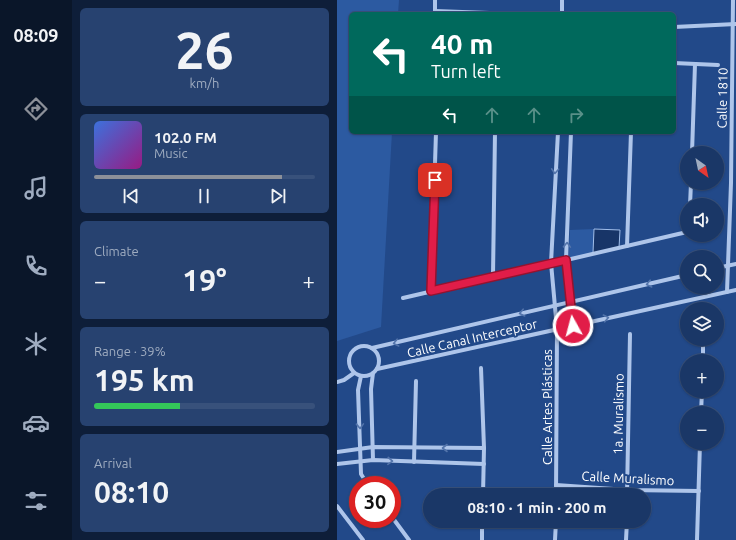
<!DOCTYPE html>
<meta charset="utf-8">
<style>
:root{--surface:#1a3767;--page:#274270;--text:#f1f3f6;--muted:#9facc0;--line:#38517b;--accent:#8c9099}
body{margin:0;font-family:Ubuntu,sans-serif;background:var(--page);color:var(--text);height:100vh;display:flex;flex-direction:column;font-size:15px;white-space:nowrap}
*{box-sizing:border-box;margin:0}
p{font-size:13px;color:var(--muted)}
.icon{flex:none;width:22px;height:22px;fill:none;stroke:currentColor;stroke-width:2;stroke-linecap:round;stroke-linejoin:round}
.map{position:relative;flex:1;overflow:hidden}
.side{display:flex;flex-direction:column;gap:8px;padding:8px;background:#0e1e39;width:265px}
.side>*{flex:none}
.banner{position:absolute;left:12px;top:12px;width:327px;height:122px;border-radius:6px;box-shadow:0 1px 3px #0004,0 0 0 1px var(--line);background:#00695c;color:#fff;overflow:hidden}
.needle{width:26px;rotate:147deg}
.fabs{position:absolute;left:343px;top:146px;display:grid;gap:8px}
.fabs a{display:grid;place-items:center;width:44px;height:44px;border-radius:50%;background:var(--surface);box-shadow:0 1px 3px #0004,0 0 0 1px var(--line);font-size:20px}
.speed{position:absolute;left:12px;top:476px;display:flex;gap:8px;font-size:20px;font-weight:700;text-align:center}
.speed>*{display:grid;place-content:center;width:52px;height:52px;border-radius:50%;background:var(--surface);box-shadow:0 1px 3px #0004,0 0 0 1px var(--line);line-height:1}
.speed .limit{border:6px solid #d22;background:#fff;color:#111}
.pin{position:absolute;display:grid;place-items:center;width:34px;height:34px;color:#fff;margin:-17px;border-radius:8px;box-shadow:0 2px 6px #0006}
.me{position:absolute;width:44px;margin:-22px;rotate:353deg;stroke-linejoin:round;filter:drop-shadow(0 0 3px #0008)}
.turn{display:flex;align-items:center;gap:14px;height:84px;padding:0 16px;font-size:18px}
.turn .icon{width:52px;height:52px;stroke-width:2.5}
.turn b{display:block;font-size:28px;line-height:34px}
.lanes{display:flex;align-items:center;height:38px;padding:0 16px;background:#0003;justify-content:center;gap:20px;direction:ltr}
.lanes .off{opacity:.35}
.big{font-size:30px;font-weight:600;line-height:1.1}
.side .card{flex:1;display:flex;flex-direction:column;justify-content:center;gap:6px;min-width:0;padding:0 14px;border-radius:6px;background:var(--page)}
.side .dial{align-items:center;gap:0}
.dial b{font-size:52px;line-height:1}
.song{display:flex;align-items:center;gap:12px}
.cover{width:48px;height:48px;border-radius:6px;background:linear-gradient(135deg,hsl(220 70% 55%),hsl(310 70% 35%))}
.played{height:4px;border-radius:2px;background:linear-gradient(90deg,var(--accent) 85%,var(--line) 85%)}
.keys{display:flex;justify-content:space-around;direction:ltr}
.heat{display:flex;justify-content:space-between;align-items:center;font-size:22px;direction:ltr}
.charge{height:6px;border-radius:3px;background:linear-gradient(90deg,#34c759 39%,var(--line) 0)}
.trip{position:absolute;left:86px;top:488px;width:228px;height:40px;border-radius:20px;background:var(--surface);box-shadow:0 1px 3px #0004,0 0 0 1px var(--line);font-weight:600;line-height:40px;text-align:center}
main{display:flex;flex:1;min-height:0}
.tabs{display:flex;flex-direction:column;width:72px;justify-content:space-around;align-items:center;background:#0a1629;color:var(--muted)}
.tabs .icon{width:28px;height:28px}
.tabs .current{color:var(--accent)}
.tabs b{font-size:18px;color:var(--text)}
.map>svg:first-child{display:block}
.green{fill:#2c5aa1}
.water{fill:#183568;stroke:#a2bfeb}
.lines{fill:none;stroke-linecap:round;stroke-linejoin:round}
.minor{stroke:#aec5ea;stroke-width:4}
.oneway{stroke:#5374ab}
.route-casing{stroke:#92132f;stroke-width:10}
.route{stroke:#e11d48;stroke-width:7}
.labels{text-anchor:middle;stroke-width:4;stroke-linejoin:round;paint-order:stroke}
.street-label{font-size:13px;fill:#fff;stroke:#224989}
</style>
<main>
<nav class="tabs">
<b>08:09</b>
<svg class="icon current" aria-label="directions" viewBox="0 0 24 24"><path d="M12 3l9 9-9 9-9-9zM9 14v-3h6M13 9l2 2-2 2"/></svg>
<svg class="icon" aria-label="music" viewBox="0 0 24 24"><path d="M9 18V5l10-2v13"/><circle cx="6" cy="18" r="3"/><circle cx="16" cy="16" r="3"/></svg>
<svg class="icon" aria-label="phone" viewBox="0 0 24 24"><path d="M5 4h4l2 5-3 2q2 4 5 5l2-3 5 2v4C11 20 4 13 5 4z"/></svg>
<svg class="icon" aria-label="climate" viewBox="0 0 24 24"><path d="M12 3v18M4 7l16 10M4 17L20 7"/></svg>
<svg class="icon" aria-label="car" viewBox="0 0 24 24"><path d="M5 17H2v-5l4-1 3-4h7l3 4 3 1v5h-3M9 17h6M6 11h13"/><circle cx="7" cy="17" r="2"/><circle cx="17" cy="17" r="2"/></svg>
<svg class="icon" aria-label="filters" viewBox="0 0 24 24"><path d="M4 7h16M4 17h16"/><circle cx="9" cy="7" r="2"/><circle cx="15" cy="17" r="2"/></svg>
</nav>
<section class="side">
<div class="card dial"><b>26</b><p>km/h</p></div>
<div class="card">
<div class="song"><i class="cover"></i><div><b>102.0 FM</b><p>Music</p></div></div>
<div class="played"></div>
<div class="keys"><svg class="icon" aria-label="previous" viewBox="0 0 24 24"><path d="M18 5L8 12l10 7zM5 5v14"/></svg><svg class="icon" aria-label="pause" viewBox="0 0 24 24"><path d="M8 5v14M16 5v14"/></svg><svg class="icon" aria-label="next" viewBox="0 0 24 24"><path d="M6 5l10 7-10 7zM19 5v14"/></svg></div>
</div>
<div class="card"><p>Climate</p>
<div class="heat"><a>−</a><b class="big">19°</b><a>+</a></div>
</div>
<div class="card"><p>Range · 39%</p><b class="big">195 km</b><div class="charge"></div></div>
<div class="card"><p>Arrival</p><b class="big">08:10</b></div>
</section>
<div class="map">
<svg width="399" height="540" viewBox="0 0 399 540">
<rect width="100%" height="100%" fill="#224989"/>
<!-- green -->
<g class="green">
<polygon points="0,0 62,0 61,14 14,14 14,132 55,132 44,327 0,341"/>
<polygon points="257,229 256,253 231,259 233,230"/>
</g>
<!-- water -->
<polygon class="water" points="257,229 283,230 282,248 256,253"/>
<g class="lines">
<!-- minor -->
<g class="minor">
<polyline points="225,0 225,14"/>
<polyline points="98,11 177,14"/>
<polyline points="98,14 98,0"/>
<polyline points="337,27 399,24"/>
<polyline points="337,63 381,65"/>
<polyline points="234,132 229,260 236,326"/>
<polyline points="355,153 358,64"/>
<polyline points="353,205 354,183"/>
<polyline points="290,246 294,132"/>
<polyline points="380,268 399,264"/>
<polyline points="156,276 158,132"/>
<polyline points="94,291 99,132"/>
<polyline points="390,292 394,183 396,0"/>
<polyline points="66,298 350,232"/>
<circle cx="27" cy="361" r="15"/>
<polyline points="35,348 350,275"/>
<polyline points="366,361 366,339"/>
<polyline points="144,368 147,448 146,495"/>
<polyline points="40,369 399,290"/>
<polyline points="24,376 21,390 24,474 31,485"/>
<polyline points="0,382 7,380 17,373"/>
<polyline points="364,413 365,391"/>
<polyline points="0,452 36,447 147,448"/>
<polyline points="36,460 34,389 36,373"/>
<polyline points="77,462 79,381"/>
<polyline points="0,464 36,460 147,464"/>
<polyline points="219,485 291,490 362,491"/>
<polyline points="219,495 220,329 214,263 221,132"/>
<polyline points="290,495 293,334"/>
<polyline points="0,506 26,540"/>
<polyline points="55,517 72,540"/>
<polyline points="145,540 145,521"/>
<polyline points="218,540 219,521"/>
<polyline points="289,540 290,521"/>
<polyline points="360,540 363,443"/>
</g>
</g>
<!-- one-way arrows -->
<defs><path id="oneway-chevron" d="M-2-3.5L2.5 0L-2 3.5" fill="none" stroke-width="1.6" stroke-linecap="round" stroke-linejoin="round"/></defs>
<g class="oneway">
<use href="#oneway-chevron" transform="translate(218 171) rotate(93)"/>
<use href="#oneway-chevron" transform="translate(230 245) rotate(-88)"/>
<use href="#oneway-chevron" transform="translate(312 284) rotate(167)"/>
<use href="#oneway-chevron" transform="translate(185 313) rotate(167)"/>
<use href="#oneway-chevron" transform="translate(269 318) rotate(-12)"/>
<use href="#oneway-chevron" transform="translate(59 343) rotate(167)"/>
<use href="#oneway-chevron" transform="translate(23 426) rotate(88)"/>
<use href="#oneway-chevron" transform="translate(108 448) rotate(180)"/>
<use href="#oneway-chevron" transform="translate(53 461) rotate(3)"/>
</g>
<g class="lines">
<!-- route casing -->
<g class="route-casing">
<polyline id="route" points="98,180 94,291 229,260 236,326"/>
</g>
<!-- route -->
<use href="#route" class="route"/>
</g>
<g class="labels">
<!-- street labels -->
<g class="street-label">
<text transform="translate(385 98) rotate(-89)" y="5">Calle 1810</text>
<text transform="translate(135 338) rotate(-13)" y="5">Calle Canal Interceptor</text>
<text transform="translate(210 407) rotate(-90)" y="5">Calle Artes Plásticas</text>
<text transform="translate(281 414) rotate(-89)" y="5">1a. Muralismo</text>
<text transform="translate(291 478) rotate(3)" y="5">Calle Muralismo</text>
</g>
</g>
</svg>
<div class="fabs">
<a><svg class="needle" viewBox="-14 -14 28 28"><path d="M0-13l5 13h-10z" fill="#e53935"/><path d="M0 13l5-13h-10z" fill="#9facc0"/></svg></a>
<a><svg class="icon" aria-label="sound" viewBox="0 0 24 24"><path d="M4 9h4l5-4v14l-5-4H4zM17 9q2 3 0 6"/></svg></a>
<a><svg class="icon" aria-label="search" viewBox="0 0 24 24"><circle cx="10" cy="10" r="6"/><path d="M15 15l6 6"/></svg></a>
<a><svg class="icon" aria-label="layers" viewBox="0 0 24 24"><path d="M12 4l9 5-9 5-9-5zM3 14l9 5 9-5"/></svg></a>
<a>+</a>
<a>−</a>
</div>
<div class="speed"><div class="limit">30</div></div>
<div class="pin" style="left:98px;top:180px;background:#d93025"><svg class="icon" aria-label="arrive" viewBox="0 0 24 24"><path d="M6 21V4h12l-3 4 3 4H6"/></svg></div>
<svg class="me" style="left:236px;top:326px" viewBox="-20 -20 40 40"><circle r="17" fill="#e11d48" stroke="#fff" stroke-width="3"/><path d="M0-11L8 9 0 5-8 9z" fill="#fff"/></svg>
<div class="trip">08:10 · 1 min · 200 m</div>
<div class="banner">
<div class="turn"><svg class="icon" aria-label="left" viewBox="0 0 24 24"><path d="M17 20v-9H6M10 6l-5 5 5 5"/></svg><div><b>40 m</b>Turn left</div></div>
<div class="lanes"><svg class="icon" aria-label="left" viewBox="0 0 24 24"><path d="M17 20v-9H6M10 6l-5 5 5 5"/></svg><svg class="icon off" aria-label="ahead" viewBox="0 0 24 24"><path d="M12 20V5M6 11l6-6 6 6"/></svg><svg class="icon off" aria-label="ahead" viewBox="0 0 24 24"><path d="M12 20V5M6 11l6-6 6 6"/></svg><svg class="icon off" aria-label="right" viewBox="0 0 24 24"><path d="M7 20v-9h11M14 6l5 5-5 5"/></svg></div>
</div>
</div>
</main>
